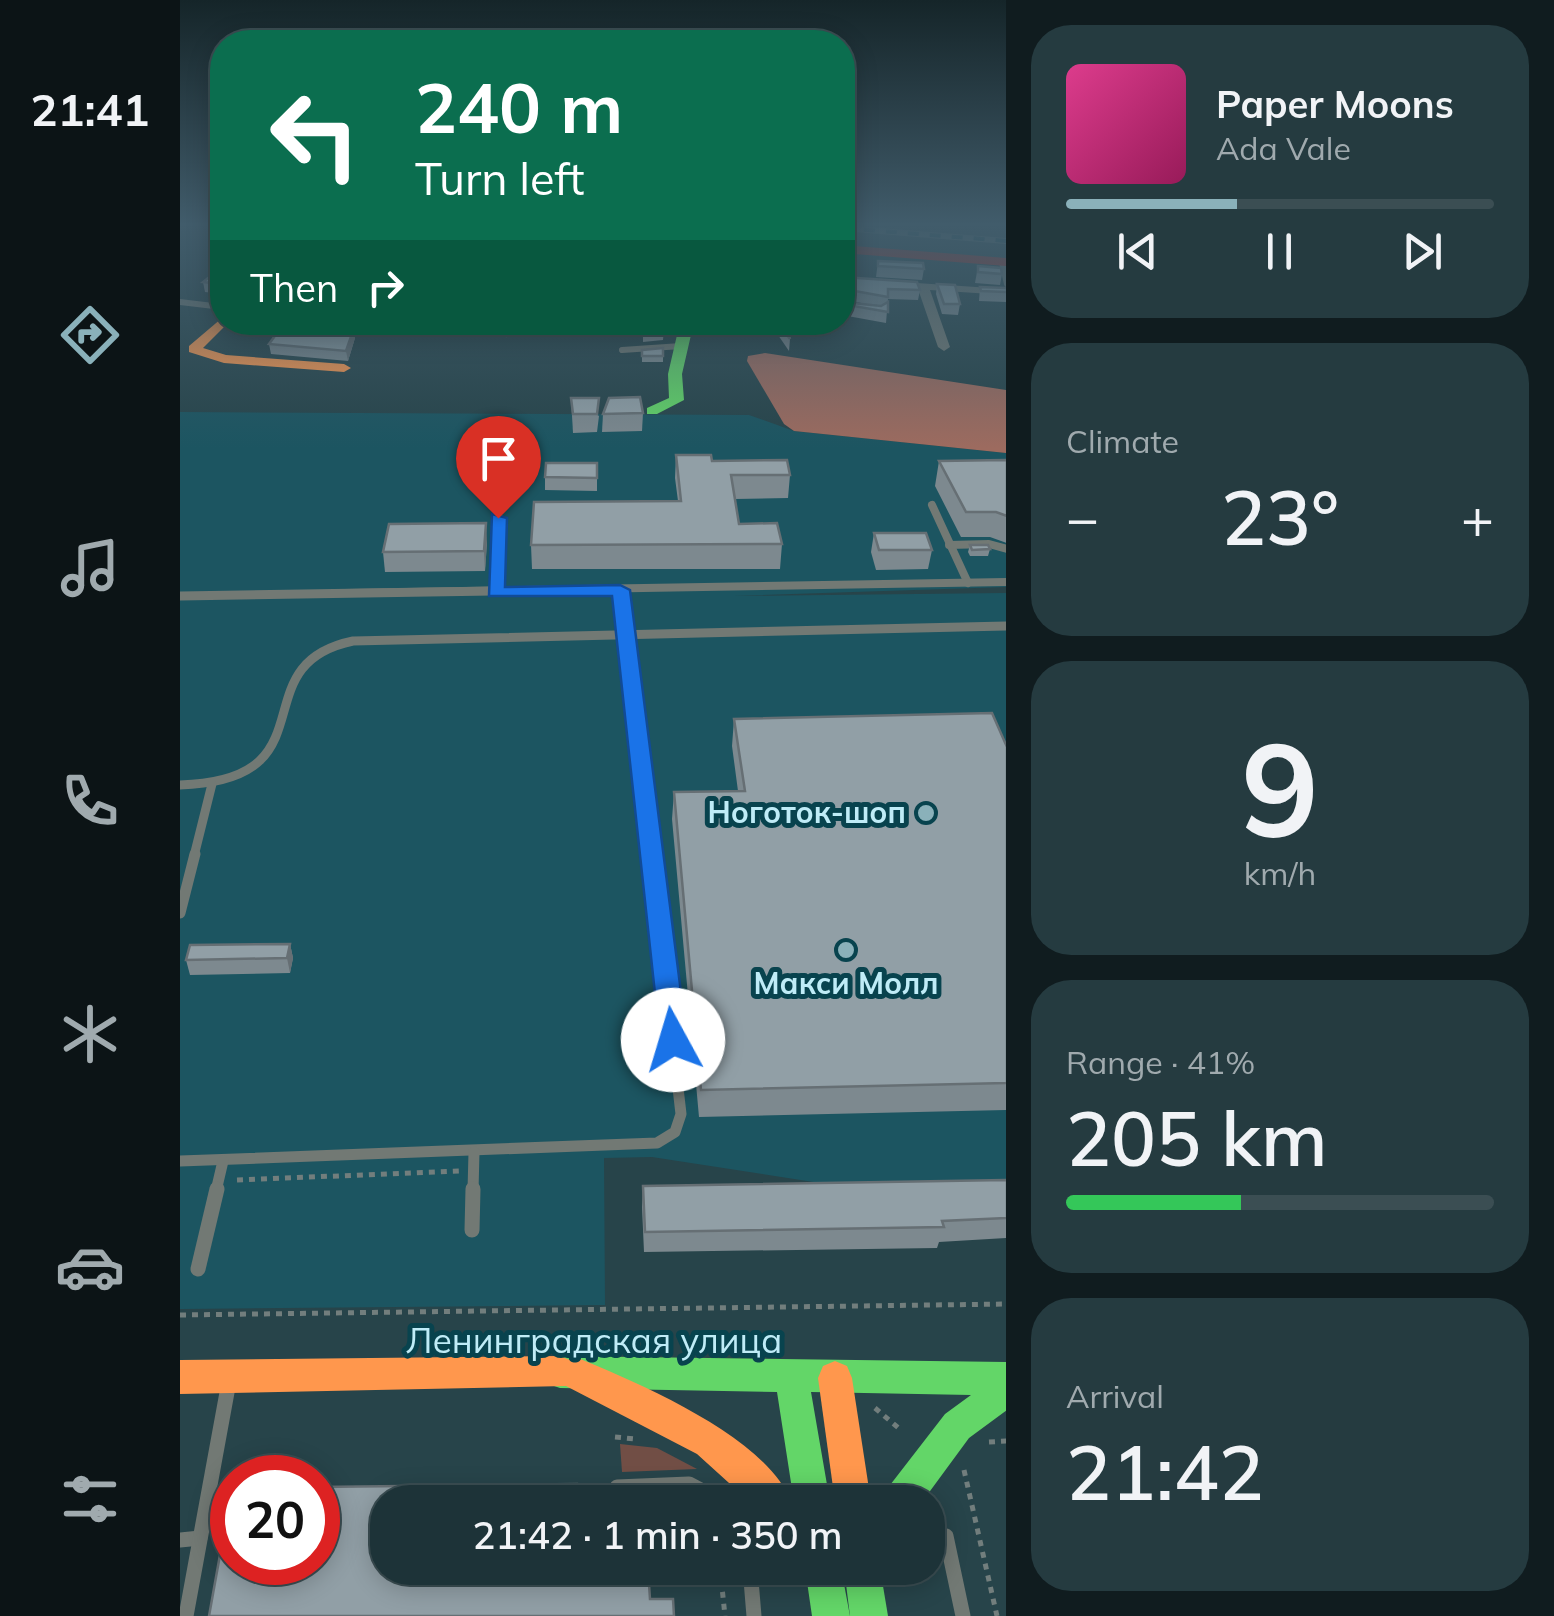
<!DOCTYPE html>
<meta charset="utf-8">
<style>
:root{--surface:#1d3338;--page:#253b40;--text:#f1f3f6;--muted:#a0aaae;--line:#3b4e53;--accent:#8ab1ba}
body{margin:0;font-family:Mulish,sans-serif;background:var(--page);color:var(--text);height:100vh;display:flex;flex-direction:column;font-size:38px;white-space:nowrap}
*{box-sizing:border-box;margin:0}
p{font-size:32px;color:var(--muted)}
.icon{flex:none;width:55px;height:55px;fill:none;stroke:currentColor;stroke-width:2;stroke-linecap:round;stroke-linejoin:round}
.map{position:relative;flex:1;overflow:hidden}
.details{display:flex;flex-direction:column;gap:25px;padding:25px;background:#101c1f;width:548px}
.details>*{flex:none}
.banner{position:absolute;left:30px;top:30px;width:645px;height:305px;border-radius:40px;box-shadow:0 5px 25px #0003,0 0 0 2px var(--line);background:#0b6e4f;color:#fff;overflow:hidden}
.speed{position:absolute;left:30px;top:1455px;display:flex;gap:20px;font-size:50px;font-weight:700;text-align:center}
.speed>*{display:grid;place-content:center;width:130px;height:130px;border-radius:50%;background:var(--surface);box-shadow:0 5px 25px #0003,0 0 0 2px var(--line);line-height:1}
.speed .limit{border:15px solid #d22;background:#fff;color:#111}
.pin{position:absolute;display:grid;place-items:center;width:85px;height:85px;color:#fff;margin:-102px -42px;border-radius:50% 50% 50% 0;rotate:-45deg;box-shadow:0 0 10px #0007}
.pin .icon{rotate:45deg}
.me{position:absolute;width:110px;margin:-55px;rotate:354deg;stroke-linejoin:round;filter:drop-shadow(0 0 8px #0008)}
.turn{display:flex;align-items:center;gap:35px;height:210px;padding:0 40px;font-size:45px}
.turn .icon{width:130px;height:130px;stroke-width:2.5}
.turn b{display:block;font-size:70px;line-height:85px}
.then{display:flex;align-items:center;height:95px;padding:0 40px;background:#0003;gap:20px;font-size:38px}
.big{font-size:75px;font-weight:600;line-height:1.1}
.details .widget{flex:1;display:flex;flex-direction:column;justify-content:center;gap:15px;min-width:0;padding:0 35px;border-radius:40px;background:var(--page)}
.details .dial{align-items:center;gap:0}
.dial b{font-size:130px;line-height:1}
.song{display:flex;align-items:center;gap:30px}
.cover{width:120px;height:120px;border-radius:15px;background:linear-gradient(135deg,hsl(330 70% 55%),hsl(330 70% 35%))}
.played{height:10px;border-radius:5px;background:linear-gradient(90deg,var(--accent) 40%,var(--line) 40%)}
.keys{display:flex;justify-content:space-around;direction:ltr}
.heat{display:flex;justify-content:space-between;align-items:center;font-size:55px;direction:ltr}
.charge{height:15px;border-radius:8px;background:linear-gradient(90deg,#34c759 41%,var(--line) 0)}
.trip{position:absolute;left:190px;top:1485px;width:575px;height:100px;border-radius:40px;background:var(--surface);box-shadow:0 5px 25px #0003,0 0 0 2px var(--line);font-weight:600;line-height:100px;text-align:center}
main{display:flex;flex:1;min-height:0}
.tabs{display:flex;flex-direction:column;width:180px;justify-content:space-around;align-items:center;background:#0c1416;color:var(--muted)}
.tabs .icon{width:70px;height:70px}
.tabs .current{color:var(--accent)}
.tabs b{font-size:45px;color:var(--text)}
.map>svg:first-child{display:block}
.built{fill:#1c5561}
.green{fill:#714e45}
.forest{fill:#9d6b5f}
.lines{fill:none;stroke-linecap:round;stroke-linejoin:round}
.path{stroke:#727e7d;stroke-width:5;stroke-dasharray:6 6;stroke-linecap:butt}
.lane-far4{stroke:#727974;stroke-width:6}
.lane-far3{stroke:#727974;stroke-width:8}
.lane-far2{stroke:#727974;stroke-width:9}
.lane-far1{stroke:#727974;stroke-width:11}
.lane{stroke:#727974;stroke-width:15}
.street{fill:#727974;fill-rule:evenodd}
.fast{fill:#63d668;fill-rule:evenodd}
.slow{fill:#ff974d;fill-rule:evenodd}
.jam{fill:#b3261e;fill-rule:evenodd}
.rail-casing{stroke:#6c7a7a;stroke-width:6}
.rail{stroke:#08434e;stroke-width:4;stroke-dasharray:11;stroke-linecap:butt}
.wall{fill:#7d898f}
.shaded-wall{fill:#666f74}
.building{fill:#919fa6;stroke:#666f74;stroke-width:2.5}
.route{fill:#1a73e8;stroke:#114b97;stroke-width:2.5}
.poi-dot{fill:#8ab1ba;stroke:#08434e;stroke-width:4}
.labels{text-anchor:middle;stroke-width:10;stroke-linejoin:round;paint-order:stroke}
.poi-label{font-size:30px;font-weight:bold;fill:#bfecf7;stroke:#08434e;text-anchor:end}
.near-street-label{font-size:35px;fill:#bfecf7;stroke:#08434e}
</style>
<main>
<nav class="tabs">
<b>21:41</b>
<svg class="icon current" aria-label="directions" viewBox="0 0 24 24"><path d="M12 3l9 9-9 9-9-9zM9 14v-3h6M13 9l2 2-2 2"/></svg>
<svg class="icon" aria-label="music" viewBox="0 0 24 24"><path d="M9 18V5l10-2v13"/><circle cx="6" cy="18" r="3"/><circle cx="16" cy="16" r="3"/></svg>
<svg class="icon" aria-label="phone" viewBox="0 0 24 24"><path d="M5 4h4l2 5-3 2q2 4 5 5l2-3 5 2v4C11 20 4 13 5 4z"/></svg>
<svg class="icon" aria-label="climate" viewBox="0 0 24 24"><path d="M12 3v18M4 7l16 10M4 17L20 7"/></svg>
<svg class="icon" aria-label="car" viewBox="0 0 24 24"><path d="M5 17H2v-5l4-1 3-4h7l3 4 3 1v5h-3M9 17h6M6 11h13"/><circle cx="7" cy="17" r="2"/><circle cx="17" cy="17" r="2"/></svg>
<svg class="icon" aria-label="filters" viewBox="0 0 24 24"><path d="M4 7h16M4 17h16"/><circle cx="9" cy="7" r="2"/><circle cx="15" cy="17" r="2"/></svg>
</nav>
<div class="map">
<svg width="827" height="1616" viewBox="0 0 827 1616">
<rect width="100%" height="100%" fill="#27444a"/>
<!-- built -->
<polygon class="built" points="0,412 569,415 614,431 826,453 826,587 553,596 826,593 826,1230 756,1201 472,1157 424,1158 425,1305 0,1309"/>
<!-- green -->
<polygon class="green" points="440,1444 477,1448 517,1469 442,1472"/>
<!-- forest -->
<polygon class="forest" points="585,353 826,390 826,453 614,431 604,424 567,361 568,356"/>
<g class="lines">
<!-- path -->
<g class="path">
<polyline points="57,1180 280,1171"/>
<polyline points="0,1315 827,1304"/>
<polyline points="695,1408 722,1431"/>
<polyline points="435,1437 455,1439"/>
<polyline points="809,1442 827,1441"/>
<polyline points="784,1470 817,1616"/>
<polyline points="540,1568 545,1616"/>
</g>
<!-- lane-far4 -->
<g class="lane-far4">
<polyline points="822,262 827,284"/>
<polyline points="318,322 316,328 326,334"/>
<polyline points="442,350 501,346"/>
</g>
<!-- lane-far3 -->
<g class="lane-far3">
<polyline points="752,505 788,583"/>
<polyline points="769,545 809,544 827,549"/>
<polyline points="165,593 827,582"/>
<polyline points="316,593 319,518"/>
</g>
<!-- lane-far2 -->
<g class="lane-far2">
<polyline points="440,591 471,856"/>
<polyline points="0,596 313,591"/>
<path d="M0,785C155,780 58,665 173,641L827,626"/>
<polyline points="14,856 32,784"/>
</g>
<!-- lane-far1 -->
<g class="lane-far1">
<polyline points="0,913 15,854"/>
<polyline points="0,1161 477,1143 495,1132 501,1114 471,854"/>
<polyline points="36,1191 43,1161"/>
<polyline points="293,1191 294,1152"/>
</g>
<!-- lane -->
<g class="lane">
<polyline points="292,1230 293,1189"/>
<polyline points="18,1269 37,1189"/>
<polyline points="437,1487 509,1484 543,1502"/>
<polyline points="766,1536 783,1616"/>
<polyline points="0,1540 20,1538"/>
<polyline points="570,1568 574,1616"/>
<polyline points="6,1616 48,1387"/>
</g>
<!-- street -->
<g class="street">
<polygon points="662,278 827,289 827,295 750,290 770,347 764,351 758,347 738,289 662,284"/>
<polygon points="0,299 42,304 42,310 0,305"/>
</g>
<!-- fast -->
<g class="fast">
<polygon points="500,322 514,322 502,374 504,400 477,414 467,414 467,408 489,398 488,374"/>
<polygon points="380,1356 827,1362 827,1410 789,1438 742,1502 702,1502 707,1489 765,1414 791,1395 631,1392 650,1502 614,1502 597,1392 380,1388 368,1384 363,1372 368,1360"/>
<polygon points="625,1568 661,1568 670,1616 632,1616"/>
<polygon points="664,1568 700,1568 708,1616 670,1616"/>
</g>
<!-- slow -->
<g class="slow">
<polygon points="42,318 42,322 49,322 23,348 46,355 164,364 171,368 164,372 44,363 9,352 9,346"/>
<path d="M380,1356L392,1361L398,1358C459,1383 588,1438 611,1502H570L517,1454L386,1386L0,1394V1360Z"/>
<polygon points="655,1361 667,1366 672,1378 691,1502 655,1502 638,1378 643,1366"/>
</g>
<!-- jam -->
<polygon class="jam" points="662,245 827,258 827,266 662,253"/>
<!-- rail casing -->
<g class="rail-casing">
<polyline id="rail" points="662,228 827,241"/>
</g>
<!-- rail -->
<use href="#rail" class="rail"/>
</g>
<!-- wall -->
<g class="wall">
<polygon points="698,261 744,269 742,280 696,277"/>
<polygon points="798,266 822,274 820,285 795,283"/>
<polygon points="42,267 42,294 25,292 23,282"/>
<polygon points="662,277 740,290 738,300 708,299 706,323 662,315 662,302 696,306 662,299"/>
<polygon points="757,284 780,304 778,315 762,314 756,294"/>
<polygon points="800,287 827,288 827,302 799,301"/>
<polygon points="143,322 137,328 175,338 168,361 91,354 89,344"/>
<polygon points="589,322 606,322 610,339 609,351"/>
<polygon points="484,329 483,340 463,342 463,330"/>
<polygon points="483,348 483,362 462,362 462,350"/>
<polygon points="391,398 419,416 417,432 393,433"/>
<polygon points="463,413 462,431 422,432 423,414"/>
<polygon points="496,455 610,475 608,498 555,499 559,524 602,544 600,569 352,569 351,545 498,501 495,478"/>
<polygon points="827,460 827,543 810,537 781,537 755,486 759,461"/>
<polygon points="417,463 417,491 365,490 365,477"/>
<polygon points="694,533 752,550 748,569 696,570 691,552"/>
<polygon points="307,542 305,571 205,572 203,552"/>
<polygon points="790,545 810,549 808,556 790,556 788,552"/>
<polygon points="554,719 827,747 827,1110 519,1117 492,819 494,792 558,791 552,746"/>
<polygon points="110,944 113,958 110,973 10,975 6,960"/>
<polygon points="827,1180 827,1238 759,1242 757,1248 464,1252 462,1207 463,1186"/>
</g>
<!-- shaded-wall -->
<g class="shaded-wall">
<polygon points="132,322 143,322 128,338 126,328"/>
<polygon points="174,328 175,338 168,361 166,351"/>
<polygon points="306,523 307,542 305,571 304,551"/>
<polygon points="110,944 113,958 110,973 107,958"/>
</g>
<!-- building -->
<g class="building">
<polygon points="698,261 743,263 744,269 698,266"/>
<polygon points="798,266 821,268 822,274 798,272"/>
<polygon points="42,267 42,284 23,282"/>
<polygon points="662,277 737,282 740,290 708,289 708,297 664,289 662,290"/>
<polygon points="757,284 775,285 780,304 764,304"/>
<polygon points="800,287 827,288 827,292 801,291"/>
<polygon points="662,302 701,306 708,302 708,312 662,304"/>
<polygon points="105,322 132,322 126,328 174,328 166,351 89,344"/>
<polygon points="464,322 484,322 484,329 463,330"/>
<polygon points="598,322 606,322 610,339"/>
<polygon points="483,348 483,356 462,356 462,350"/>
<polygon points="460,397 463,413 423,414 429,398"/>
<polygon points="391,398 419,398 417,414 393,414"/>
<polygon points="496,455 531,455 532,461 607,460 610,475 551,475 559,524 597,523 602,544 351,545 354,502 501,501"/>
<polygon points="827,460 827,516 816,512 786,512 759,461"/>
<polygon points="366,463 417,463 417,478 365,477"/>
<polygon points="306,523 304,551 203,552 209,524"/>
<polygon points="694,533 746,533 752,550 699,550"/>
<polygon points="790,545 808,545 810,549 792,550"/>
<polygon points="812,713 827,747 827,1083 521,1090 494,792 565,791 554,719"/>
<polygon points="110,944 107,958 6,960 10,945"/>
<polygon points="827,1180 827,1218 762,1221 764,1227 465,1232 463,1186"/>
<polygon points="397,1484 398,1502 208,1502 208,1568 468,1568 470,1599 493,1599 494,1616 29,1616 52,1488 52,1562 138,1562 138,1487"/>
</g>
<!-- sky -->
<linearGradient id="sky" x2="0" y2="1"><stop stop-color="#152529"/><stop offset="0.5" stop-color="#415c6b"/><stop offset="1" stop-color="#415c6b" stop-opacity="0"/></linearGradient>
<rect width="827" height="449" fill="url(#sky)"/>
<!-- route -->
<polygon class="route" points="312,514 327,518 325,587 440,585 450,590 507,1040 503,1048 484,1048 480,1040 432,596 309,596"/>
<!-- markers -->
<g class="poi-dot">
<circle cx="746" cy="813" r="10"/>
<circle cx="666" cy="950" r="10"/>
</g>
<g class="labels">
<!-- poi labels -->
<g class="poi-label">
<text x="726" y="823">Ноготок-шоп</text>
<text x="666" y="994" text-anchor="middle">Макси Молл</text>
</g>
<!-- near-street labels -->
<g class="near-street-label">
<text x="414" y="1353">Ленинградская улица</text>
</g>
</g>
</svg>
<div class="speed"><div class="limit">20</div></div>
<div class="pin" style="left:318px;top:518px;background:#d93025"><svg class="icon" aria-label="arrive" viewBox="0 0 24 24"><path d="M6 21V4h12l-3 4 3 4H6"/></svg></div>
<svg class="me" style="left:493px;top:1040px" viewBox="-20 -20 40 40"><circle r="19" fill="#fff"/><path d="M0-13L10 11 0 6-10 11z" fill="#1a73e8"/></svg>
<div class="trip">21:42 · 1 min · 350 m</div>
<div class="banner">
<div class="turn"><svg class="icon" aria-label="left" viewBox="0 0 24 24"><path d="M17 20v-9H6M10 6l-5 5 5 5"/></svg><div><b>240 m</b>Turn left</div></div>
<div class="then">Then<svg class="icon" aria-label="right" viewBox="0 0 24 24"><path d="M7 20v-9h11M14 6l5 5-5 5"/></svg></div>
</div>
</div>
<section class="details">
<div class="widget">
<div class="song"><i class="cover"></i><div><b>Paper Moons</b><p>Ada Vale</p></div></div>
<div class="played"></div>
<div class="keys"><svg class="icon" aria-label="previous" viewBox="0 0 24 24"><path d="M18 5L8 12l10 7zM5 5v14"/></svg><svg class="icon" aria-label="pause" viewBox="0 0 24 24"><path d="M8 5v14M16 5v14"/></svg><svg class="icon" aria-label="next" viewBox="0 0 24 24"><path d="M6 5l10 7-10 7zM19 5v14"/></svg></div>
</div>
<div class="widget"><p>Climate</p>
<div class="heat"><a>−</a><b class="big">23°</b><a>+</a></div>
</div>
<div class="widget dial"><b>9</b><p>km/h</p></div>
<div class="widget"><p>Range · 41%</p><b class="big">205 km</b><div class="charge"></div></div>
<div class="widget"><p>Arrival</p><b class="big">21:42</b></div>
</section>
</main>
